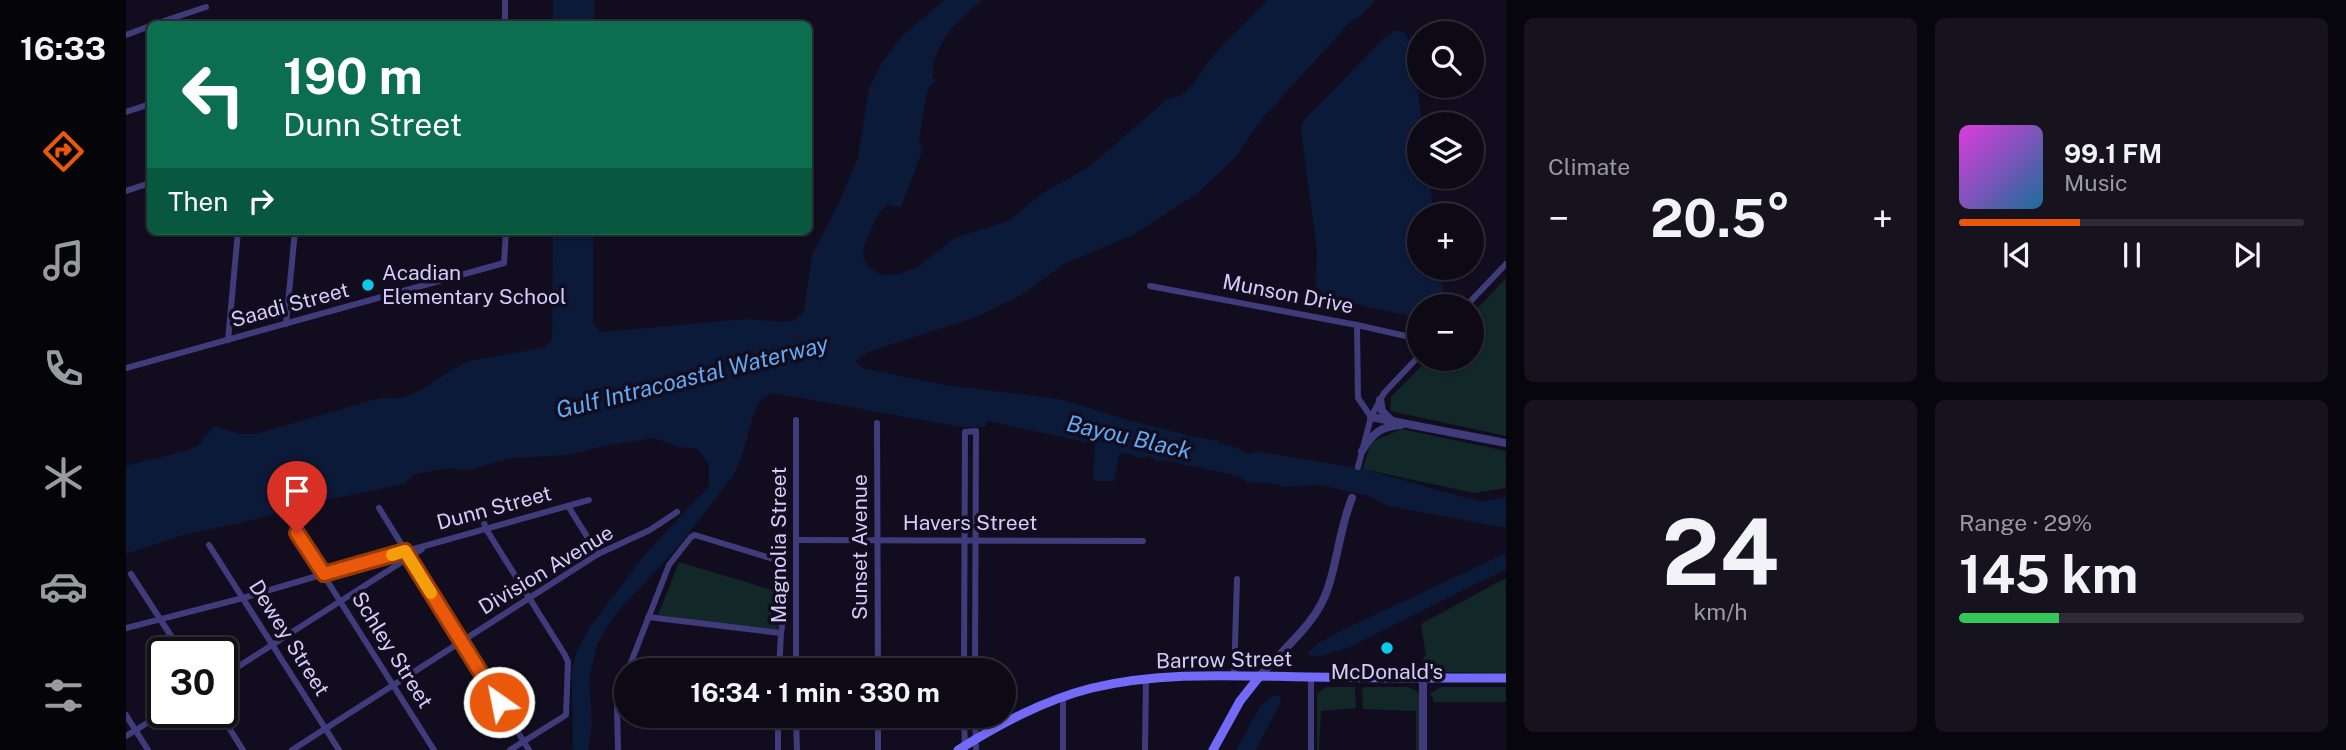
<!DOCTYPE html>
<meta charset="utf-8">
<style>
:root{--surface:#0d0a16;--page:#16131f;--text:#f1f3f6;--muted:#9a9aa1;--line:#2d2b35;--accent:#ea580c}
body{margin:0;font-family:"Public Sans",sans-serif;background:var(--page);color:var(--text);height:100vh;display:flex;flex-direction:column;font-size:26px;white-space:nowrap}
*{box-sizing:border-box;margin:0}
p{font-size:23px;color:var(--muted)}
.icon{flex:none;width:38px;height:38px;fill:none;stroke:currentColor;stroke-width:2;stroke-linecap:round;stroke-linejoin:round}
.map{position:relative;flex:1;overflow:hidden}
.drawer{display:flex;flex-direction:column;gap:18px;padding:18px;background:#07060c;width:840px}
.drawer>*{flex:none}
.top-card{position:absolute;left:21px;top:21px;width:665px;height:214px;border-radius:10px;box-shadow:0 2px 5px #0004,0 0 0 2px var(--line);background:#0b6e4f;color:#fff;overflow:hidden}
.controls{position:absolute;left:1281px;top:21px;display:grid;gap:14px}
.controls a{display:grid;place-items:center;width:77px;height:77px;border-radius:50%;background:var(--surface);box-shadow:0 2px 5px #0004,0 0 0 2px var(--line);font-size:35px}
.speed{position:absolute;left:21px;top:637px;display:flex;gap:14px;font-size:35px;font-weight:700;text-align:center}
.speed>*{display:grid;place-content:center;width:91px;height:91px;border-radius:50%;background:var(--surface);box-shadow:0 2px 5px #0004,0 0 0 2px var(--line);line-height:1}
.speed .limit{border:4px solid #111;border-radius:10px;background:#fff;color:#111}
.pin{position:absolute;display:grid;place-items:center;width:60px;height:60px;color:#fff;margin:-72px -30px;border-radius:50% 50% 50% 0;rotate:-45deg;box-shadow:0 0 7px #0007}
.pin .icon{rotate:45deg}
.me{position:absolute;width:77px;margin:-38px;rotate:327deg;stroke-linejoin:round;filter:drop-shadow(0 0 5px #0008)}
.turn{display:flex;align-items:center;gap:24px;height:147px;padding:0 21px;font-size:32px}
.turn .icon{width:91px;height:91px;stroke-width:2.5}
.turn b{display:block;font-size:49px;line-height:60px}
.then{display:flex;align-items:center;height:66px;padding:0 21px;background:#0003;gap:14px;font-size:26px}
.big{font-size:52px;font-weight:700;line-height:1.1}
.drawer .widget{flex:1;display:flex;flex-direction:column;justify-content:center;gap:10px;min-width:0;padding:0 24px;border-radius:10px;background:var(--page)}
.drawer .dial{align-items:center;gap:0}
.dial b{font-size:91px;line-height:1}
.song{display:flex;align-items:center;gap:21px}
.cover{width:84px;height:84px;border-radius:10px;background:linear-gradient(135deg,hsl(300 70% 55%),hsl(200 70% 35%))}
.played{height:7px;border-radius:4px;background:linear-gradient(90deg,var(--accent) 35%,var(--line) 35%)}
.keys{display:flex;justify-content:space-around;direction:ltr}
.heat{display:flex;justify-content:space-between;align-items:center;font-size:38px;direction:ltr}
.charge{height:10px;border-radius:5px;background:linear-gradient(90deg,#34c759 29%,var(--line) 0)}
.drawer .tiles{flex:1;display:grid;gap:18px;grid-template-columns:repeat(2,1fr)}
.trip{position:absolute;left:488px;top:658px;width:402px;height:70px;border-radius:35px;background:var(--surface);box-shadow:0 2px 5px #0004,0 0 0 2px var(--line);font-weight:700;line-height:70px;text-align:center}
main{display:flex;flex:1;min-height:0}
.menu{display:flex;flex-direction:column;width:126px;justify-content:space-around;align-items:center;background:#050409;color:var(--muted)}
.menu .icon{width:49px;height:49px}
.menu .on{color:var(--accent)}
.menu b{font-size:32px;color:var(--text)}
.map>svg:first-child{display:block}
.green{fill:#112728}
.water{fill:#0b1a39}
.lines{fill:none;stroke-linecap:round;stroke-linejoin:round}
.minor{stroke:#403b7a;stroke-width:6}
.tertiary{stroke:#403b7a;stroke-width:8}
.secondary{stroke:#736af7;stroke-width:9}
.route-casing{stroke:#983908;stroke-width:18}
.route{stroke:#ea580c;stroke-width:12}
.slow{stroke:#f59e0b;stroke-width:12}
.poi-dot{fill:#0dc9e8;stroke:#110d1e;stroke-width:2.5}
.labels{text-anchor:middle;stroke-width:7;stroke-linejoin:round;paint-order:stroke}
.poi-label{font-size:21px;fill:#d4cdfc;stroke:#110d1e;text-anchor:start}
.street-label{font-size:21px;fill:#d4cdfc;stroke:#110d1e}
.water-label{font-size:23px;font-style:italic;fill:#61abf6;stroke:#110d1e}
</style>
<main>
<nav class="menu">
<b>16:33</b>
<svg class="icon on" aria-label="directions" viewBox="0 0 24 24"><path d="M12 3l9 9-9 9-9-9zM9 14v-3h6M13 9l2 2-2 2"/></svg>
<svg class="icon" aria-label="music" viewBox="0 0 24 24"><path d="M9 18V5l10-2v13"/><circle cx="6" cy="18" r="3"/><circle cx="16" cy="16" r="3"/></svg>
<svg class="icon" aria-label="phone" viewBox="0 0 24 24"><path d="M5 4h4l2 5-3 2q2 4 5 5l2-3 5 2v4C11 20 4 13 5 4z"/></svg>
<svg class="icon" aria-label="climate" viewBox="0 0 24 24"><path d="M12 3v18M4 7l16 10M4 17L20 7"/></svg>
<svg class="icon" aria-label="car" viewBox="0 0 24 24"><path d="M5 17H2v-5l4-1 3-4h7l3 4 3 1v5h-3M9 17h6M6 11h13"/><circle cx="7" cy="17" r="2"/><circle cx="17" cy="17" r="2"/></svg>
<svg class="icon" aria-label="filters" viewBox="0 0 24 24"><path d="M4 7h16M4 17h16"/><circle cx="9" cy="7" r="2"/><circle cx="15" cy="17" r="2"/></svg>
</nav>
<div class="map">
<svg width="1380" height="750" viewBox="0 0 1380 750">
<rect width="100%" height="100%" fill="#110d1e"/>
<!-- green -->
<g class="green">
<polygon points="1380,278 1380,436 1264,411 1265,397 1302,359 1346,359 1346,314"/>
<polygon points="1276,429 1380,451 1380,488 1348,493 1237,469 1245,442"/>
<polygon points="553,562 656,593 651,631 532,615"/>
<polygon points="1380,578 1380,673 1306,672 1296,660 1300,655 1295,624"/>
<polygon points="1225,662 1228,666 1285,669 1285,665 1287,670 1286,672 1224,672 1221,666"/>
<polygon points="1200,687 1229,687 1230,708 1195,711 1193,750 1191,750 1191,693"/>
<polygon points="1238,687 1282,687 1293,692 1293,750 1290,750 1290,711 1237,709 1236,690"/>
<polygon points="1315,687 1380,687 1380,702 1307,702 1307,697 1304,694"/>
</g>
<!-- water -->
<g class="water">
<rect x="427" y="0" width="41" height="24"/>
<path d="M818,0H857C832,19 804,46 807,79L811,80L804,86L800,97L793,141L797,149L775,207L761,205L755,211L749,220L738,247L737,256L742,266L755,275L773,274L793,266L828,238L882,221L918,192L962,168L1040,100L1056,95L1069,82L1082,61L1141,0H1249L1234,17L1227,19L1136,119L1111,155L1072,193L1009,234L938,264L899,293L850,317L742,352L729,362L737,368L818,385L933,399L999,419L1068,437L1093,441V443L1112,448L1122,454L1130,452L1153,455L1237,469L1355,502L1380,497V528L1263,506L1243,496L1195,485L1154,487V484L1121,482L1112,476L1037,460L1031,462L1024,456L1016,458L998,453L993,454L988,481H967L969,444L861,421L859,427H835L647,393L636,398L629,409L615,459L608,475L551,548L487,617L471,645L463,678L466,724L462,750H447L446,669L451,651L465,625L521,552L583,486V463L571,449L553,447L528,438L478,446L441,455L384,458L340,471L323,468L289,474L278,484L200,500L114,523L61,534L0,554V466L56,452L72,446L88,426L114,434H130L253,398C263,397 272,400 282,396C303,388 321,370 342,361L417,348L426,341L427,231H467V323L475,332L620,319L658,322L669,320L678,311L686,255L713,203L732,157L743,88L755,64L776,36Z"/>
<path d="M1269,31H1277L1286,43L1296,124H1293V177H1303L1308,215H1293V268H1315C1317,282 1320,294 1312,306H1293V317L1291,318L1203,298L1190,286L1191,250L1175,130L1177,122L1183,115L1260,36Z"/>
<polygon points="1380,553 1380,570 1345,586 1224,647 1196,656 1180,655 1192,643 1221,628"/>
<polygon points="1146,696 1155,696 1154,703 1130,750 1110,750 1135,705"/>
</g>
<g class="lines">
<!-- minor -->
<g class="minor">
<polyline points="29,24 80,7"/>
<polyline points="379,24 379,0"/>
<polyline points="0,35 24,26"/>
<polyline points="0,112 24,104"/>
<polyline points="0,191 24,183"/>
<polyline points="1024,286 1231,325 1293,339"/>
<polyline points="1340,306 1380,264"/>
<polyline points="160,324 169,231"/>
<polyline points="1231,325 1232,398 1245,417 1232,467"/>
<polyline points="102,340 112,231"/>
<polyline points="0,368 378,263 380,231"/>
<polyline points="1245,417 1258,393 1293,356"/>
<polyline points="670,420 670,670"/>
<polyline points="751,423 752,670"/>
<polyline points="442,506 472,554"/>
<polyline points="253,508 403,750"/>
<polyline points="357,520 360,529 439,655 442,662 440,715 384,750"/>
<polyline points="171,533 308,750"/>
<polyline points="670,540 1017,541"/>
<polyline points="83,545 213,750"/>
<polyline points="5,574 56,653"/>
<polyline points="522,617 655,633"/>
<polyline points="0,628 117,598 198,574 463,500"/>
<polyline points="502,670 543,565 565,537 569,535 654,561"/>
<polyline points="653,670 655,633 661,589"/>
<polyline points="838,670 839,432 850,431 849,670"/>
<polyline points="96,677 296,549"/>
<polyline points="1108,677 1111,579"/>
<polyline points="937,698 937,750"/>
<polyline points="93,712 117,750"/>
<polyline points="0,715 22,750"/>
<polyline points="652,716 652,750"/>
<polyline points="670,716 671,750"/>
<polyline points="752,716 752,750"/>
<polyline points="838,716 839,749"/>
<polyline points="849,716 850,750"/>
<polyline points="0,736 39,712"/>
<polyline points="166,750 472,554 524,530 551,512"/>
<polyline points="492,750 491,705 500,674"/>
<polyline points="1019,750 1020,678"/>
<polyline points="1185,750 1185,677"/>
</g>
<!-- tertiary -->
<g class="tertiary">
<polyline points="1254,400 1256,411 1265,420"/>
<polyline points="1245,417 1380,443"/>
<path d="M1236,451C1245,434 1256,426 1275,425"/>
<path d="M1133,677C1157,648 1190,625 1202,588C1212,558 1214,527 1226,498"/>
<polyline points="1297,678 1297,750"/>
</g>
<!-- secondary -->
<g class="secondary">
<path d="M832,750C874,724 918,700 966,688C1037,671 1111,676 1183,677C1249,678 1314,678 1380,678"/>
<polyline points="1087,750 1114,701 1133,677"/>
</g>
</g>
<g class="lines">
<!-- route casing -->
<g class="route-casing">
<polyline id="route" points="171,533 198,574 279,551 373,702"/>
</g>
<!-- route -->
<use href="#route" class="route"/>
<!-- slow -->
<polyline class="slow" points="266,555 279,551 305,593"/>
</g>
<!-- markers -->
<g class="poi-dot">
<circle cx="242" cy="285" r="7"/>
<circle cx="1261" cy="648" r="7"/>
</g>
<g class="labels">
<!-- poi labels -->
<g class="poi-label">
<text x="256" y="280">Acadian<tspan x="256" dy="24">Elementary School</tspan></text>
<text x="1261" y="679" text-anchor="middle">McDonald's</text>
</g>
<!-- street labels -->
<g class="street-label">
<text transform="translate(1162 294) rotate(11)" y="7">Munson Drive</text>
<text transform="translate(164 305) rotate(-15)" y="7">Saadi Street</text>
<text transform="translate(368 508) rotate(-15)" y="7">Dunn Street</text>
<text x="844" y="530">Havers Street</text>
<text transform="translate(653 545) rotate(-90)" y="7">Magnolia Street</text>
<text transform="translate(734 547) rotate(-90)" y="7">Sunset Avenue</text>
<text transform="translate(420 570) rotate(-31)" y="7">Division Avenue</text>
<text transform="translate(163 638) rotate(58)" y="7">Dewey Street</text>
<text transform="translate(266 650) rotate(58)" y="7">Schley Street</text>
<text transform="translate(1098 660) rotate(-1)" y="7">Barrow Street</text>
</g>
<!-- water labels -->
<g class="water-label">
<text transform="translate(566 377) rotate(-14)" y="8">Gulf Intracoastal Waterway</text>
<text transform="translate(1003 437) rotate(13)" y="8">Bayou Black</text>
</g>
</g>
</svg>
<div class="controls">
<a><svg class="icon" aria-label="search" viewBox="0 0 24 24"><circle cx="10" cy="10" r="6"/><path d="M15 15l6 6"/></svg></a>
<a><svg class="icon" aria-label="layers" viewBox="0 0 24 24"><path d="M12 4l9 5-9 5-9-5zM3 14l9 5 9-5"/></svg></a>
<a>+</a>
<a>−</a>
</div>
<div class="speed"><div class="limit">30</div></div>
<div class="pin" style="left:171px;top:533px;background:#d93025"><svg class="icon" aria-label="arrive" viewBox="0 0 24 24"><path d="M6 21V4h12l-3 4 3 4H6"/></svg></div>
<svg class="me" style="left:373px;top:702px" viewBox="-20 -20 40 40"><circle r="17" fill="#ea580c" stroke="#fff" stroke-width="3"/><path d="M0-11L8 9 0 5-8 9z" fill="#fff"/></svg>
<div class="trip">16:34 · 1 min · 330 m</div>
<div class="top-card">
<div class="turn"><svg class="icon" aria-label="left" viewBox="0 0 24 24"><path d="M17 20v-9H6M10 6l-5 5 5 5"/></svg><div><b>190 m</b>Dunn Street</div></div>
<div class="then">Then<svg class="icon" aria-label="right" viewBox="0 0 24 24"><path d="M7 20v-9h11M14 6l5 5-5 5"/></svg></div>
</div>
</div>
<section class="drawer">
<div class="tiles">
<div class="widget"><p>Climate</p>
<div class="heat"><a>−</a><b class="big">20.5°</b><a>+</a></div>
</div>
<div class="widget">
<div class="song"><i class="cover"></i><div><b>99.1 FM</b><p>Music</p></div></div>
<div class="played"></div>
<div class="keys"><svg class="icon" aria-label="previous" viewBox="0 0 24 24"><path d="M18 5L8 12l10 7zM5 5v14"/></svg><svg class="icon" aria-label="pause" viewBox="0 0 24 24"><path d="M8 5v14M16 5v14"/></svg><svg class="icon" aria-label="next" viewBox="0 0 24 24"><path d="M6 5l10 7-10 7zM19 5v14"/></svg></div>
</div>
<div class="widget dial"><b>24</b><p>km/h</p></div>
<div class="widget"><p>Range · 29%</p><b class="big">145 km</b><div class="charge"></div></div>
</div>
</section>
</main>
